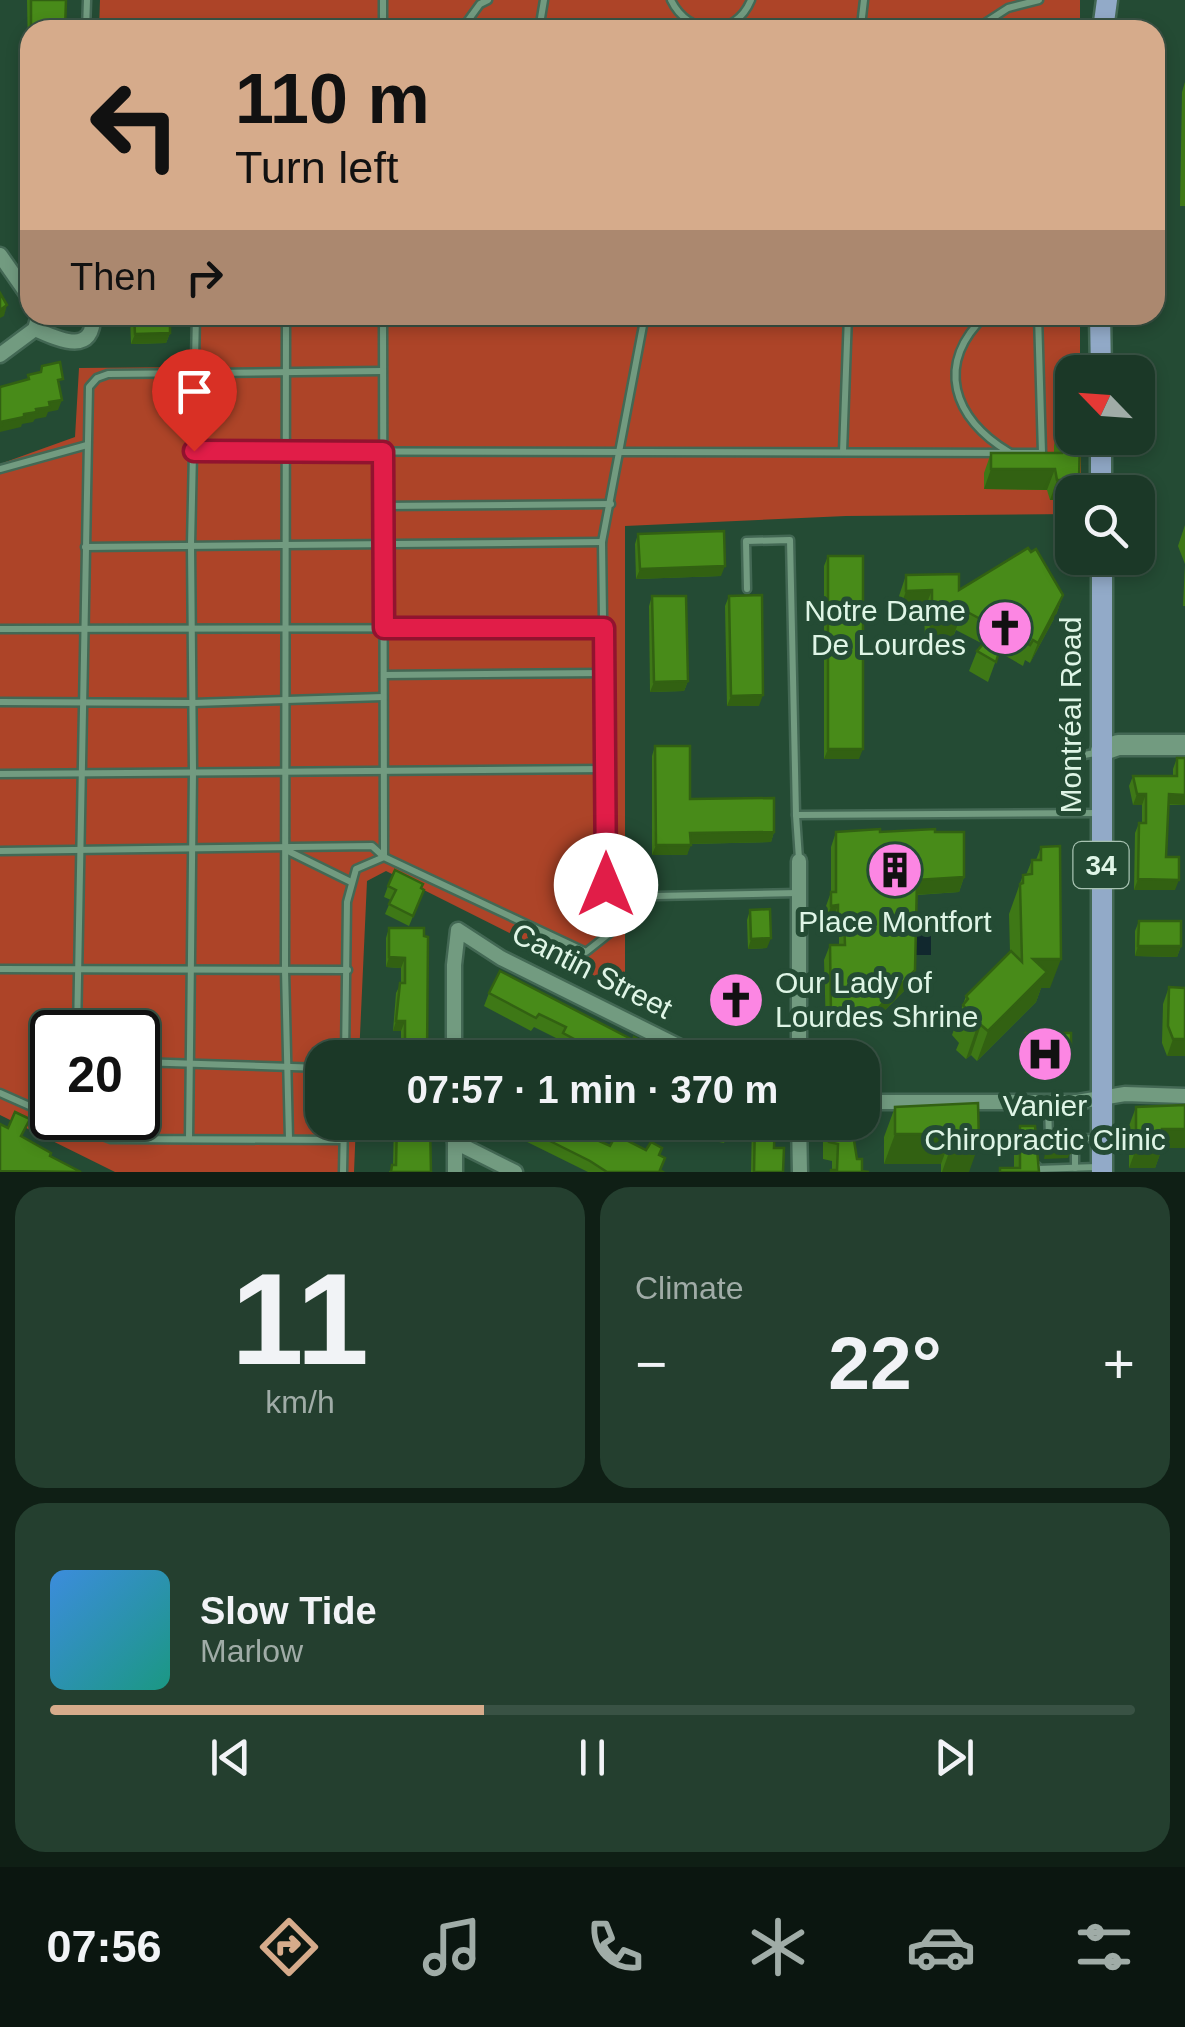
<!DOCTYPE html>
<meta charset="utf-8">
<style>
:root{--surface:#1b3827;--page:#243f2f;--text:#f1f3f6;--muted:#a0aca7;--line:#395244;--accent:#d6ab8b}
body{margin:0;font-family:Arial,sans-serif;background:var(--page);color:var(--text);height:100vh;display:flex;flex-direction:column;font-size:38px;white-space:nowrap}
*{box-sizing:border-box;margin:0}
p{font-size:32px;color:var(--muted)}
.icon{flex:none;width:55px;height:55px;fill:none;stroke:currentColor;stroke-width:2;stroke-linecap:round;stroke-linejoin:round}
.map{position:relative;height:1172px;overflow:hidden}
.panel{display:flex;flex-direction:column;gap:15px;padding:15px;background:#0f1f15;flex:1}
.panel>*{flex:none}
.top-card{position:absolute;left:20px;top:20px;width:1145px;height:305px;border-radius:30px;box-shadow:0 5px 15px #0003,0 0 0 2px var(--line);background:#d6ab8b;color:#111;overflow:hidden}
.needle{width:65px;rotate:295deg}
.buttons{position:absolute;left:1055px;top:355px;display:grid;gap:20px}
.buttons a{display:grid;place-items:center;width:100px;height:100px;border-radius:20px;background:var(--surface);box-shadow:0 5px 15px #0003,0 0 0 2px var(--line);font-size:50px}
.speed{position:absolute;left:30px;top:1010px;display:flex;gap:20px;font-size:50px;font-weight:700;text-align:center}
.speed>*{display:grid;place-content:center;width:130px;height:130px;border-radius:50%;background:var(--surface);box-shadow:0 5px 15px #0003,0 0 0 2px var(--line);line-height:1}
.speed .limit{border:5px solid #111;border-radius:15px;background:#fff;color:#111}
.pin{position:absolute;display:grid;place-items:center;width:85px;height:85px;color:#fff;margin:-102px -42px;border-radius:50% 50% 50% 0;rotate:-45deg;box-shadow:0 0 10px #0007}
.pin .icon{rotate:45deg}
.me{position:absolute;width:110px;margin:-55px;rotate:0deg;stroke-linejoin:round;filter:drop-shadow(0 0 8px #0008)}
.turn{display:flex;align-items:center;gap:35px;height:210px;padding:0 50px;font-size:45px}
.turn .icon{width:130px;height:130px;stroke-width:2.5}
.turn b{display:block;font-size:70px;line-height:85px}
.then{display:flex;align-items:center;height:95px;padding:0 50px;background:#0003;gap:20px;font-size:38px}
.big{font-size:75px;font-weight:700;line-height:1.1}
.panel .card{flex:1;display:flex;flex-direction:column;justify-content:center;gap:15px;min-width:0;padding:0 35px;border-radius:30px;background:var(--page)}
.panel .dial{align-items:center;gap:0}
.dial b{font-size:130px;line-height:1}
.song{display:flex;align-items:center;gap:30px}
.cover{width:120px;height:120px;border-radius:15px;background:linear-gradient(135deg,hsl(210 70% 55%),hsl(170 70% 35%))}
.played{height:10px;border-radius:5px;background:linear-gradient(90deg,var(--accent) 40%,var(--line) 40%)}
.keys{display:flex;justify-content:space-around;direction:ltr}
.heat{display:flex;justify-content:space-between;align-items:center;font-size:55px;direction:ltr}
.panel .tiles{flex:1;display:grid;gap:15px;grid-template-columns:1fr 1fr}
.card:last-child{grid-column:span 2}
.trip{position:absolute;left:305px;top:1040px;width:575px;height:100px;border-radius:30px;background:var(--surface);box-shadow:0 5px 15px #0003,0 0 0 2px var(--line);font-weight:700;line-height:100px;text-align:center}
.tabs{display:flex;height:160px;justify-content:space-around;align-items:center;background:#0b1610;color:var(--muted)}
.tabs .icon{width:70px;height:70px}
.tabs .active{color:var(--accent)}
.tabs b{font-size:45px;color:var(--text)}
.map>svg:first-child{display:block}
.green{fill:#ad4428;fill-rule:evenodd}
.water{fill:#11282e}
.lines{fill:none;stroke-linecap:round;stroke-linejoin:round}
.lane-casing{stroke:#436854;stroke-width:11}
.street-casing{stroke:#436854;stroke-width:19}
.secondary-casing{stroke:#436854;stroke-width:25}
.primary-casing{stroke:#436854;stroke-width:25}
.lane{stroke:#729b80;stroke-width:6}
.street{stroke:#729b80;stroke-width:14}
.secondary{stroke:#729b80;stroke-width:20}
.primary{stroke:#92aac8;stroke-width:20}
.wall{fill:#3e7816}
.shaded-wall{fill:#326112}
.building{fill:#488b19;stroke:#326112;stroke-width:2.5}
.route-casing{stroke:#92132f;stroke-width:25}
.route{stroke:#e11d48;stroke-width:18}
.labels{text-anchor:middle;stroke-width:10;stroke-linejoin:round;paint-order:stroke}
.shield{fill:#244b34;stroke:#a7c2b1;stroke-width:2.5}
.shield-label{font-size:28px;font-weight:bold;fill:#dff5e6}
.poi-label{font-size:30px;fill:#dff5e6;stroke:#244b34}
.street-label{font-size:30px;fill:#dff5e6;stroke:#244b34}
</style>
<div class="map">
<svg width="1185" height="1172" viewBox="0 0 1185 1172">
<rect width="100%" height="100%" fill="#244b34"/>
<!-- green -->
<g class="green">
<polygon points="100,0 1080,0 1080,30 99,30"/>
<path d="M195,315H1080V372H1072V438H1081V492H1072V514L846,516L625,526V991L386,871L367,881L359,1057L322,1058V1122L356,1123L354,1172H115L0,1115V464L75,437L79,368L193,367ZM52,1032H138V1118H52Z"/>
</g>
<!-- water -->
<rect class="water" x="916" y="929" width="15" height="26"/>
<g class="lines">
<!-- lane casing -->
<g class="lane-casing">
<g id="lane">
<polyline points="383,0 383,30"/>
<path d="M671,0C688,36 735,39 751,0"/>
<polyline points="861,26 864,0"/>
<polyline points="86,30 87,0"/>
<polyline points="461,30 480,4 488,0"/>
<polyline points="539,30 544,0"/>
<polyline points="844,30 861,26 870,30"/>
<polyline points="974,30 1008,8 1039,0"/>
<polyline points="286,315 285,970 289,1139"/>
<polyline points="383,315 384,856"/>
<path d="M986,315C934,364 953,419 1009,452"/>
<polyline points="194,451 1042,453 1038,315"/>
<polyline points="843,452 848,315"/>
<polyline points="0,469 87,445"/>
<polyline points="382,506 611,504"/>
<polyline points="85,547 602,542"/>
<polyline points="747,589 746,541 790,540 796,815"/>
<polyline points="0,629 604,628"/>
<polyline points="384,675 604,673"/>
<polyline points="0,702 193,703 383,697"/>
<polyline points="1073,757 1095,753"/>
<polyline points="0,774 606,769"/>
<polyline points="286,850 351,882"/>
<polyline points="0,851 372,846 384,857 586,952 610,933 607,924 602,542 645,315"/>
<polyline points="799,859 796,815 1100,813"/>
<polyline points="656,896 798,893"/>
<polyline points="0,969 348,970"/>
<polyline points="77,1032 89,387 97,378 108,374 382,371"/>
<polyline points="345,1058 347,902 356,869 384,857"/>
<polyline points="138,1062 322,1068"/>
<polyline points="0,1093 52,1116"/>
<polyline points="55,1118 111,1139 343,1140"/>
<polyline points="189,1139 193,771 191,545 196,315"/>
<polyline points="1049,1139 1097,1138"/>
<polyline points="1075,1139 1075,1168"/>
<polyline points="1036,1143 1036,1139 1049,1139 1048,1103"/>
<polyline points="1037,1166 1037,1169 1097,1167"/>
<polyline points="343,1172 344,1122"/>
</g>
</g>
<!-- street casing -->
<g class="street-casing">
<g id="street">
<polyline points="0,255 30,298"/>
<path d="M35,329C58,339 94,357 93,315"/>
<polyline points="0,355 35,329 39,315"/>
<polyline points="454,1058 454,965 458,930 501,958 702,1058"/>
<polyline points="799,1058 799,861"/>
<polyline points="862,1102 1077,1102 1125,1094 1185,1096"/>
<polyline points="455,1122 455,1172"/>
<polyline points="799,1122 800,1172"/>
<polyline points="455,1142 515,1172"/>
</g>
</g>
<!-- secondary casing -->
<g class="secondary-casing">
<polyline id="secondary" points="1101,751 1118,745 1185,745"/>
</g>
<!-- primary casing -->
<g class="primary-casing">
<g id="primary">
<polyline points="1103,30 1107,0"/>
<polyline points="1100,315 1101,372"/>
<polyline points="1101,438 1101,492"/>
<polyline points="1102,1172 1102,558"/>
</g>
</g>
<!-- lane -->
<use href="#lane" class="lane"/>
<!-- street -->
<use href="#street" class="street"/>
<!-- secondary -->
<use href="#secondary" class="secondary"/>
<!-- primary -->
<use href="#primary" class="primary"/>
</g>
<!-- wall -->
<g class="wall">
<polygon points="27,0 66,0 65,30 30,30 30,227 26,229 20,215 26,203 20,179 28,53"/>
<polygon points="1185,82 1185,206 1180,206 1182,92"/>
<polygon points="130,315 170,315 170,333 166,343 131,344"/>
<polygon points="1062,425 1075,492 1072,500 1050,500 1047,490 984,489 984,473 991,453 1054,453 1054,445"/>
<polygon points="1185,525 1185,606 1183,606 1185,564 1178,546"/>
<polygon points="638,534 721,576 636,579 635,544"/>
<polygon points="828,556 859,759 824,759 824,566"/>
<polygon points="906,575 959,590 1063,595 1056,615 1030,663 1025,660 1023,666 999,652 988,682 969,671 977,651 983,644 956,630 952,639 925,640 924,611 899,611 899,596"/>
<polygon points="652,596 688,681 684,691 650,692 649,606"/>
<polygon points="729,596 759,706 727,706 725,606"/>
<polygon points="655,746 690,799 774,832 771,842 690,844 687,855 652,855 652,756"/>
<polygon points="1177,758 1185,805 1169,805 1166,857 1175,890 1134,890 1135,833 1139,823 1142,823 1142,805 1133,805 1129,786 1133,776 1173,776 1173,769"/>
<polygon points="836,832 935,832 964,877 959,892 917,895 915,970 910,985 867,1028 826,1029 824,960 830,945 839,945 839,934 832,934 833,920 826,920 826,906 831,892 831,847"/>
<polygon points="1041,847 1050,988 1041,988 1036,1002 977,1061 971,1055 966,1059 956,1050 959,1043 952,1035 966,996 1010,952 1009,914 1023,875 1026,875 1032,860 1036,860"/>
<polygon points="388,886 424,890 409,926 385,914 391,900 384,897"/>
<polygon points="750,910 767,948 748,949 747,920"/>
<polygon points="1139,921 1181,946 1177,957 1135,956 1135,931"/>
<polygon points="389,928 424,928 427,1058 401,1058 401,1031 393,1031 396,993 401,983 401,968 386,967 386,938"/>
<polygon points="1169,987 1185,988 1185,1056 1167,1056 1162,1043 1163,1004"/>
<polygon points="489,993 647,1052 657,1058 568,1058 570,1052 558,1046 560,1040 534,1027 531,1031 484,1006"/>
<polygon points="1026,1033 1071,1052 1067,1063 1023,1063 1023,1044"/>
<polygon points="978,1103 969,1172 941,1172 941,1164 884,1164 884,1137 895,1107"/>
<polygon points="1136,1107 1162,1148 1155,1168 1129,1168 1129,1126"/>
<polygon points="394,1122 430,1122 431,1172 389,1172 393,1165"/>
<polygon points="576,1122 574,1129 610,1146 646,1150 662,1148 660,1155 660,1170 663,1172 588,1172 489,1123"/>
<polygon points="678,1122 733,1122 724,1143 714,1141"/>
<polygon points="752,1122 775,1122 774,1148 783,1172 751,1172"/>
<polygon points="825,1122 851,1122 857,1159 862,1171 832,1170 832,1161 823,1159 823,1129"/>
<polygon points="1020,1126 1039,1172 999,1172 1000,1168 1014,1168 1014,1143"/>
</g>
<!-- shaded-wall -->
<g class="shaded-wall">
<polygon points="7,305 4,316 0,318 0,310"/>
<polygon points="170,333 166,343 131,344 135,334"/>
<polygon points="62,400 58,410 48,412 46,417 35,419 33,422 22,424 21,427 0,432 0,422 36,409 49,402"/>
<polygon points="991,469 1055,469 1047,490 984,489"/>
<polygon points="1057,480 1079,480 1075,492 1072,492 1072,500 1050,500"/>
<polygon points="725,566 721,576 636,579 640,569"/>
<polygon points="932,590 924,611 899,611 906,591"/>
<polygon points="1063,595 1056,615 1030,663 1038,643"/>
<polygon points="960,619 952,639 925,640 932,620"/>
<polygon points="688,681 684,691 650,692 654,682"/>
<polygon points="763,695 759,706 727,706 731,696"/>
<polygon points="828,749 863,749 859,759 824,759"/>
<polygon points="1137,794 1146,794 1142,805 1133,805"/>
<polygon points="1169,794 1185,795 1185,805 1165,804"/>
<polygon points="774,832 771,842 687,844 690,833"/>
<polygon points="656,845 691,845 687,855 652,855"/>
<polygon points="964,877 959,892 912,895 917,880"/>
<polygon points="1138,879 1179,880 1175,890 1134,890"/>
<polygon points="838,905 833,920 826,920 831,906"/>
<polygon points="838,919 844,919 839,934 832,934"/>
<polygon points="771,938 767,948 748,949 751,939"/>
<polygon points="1138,946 1181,946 1177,957 1135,956"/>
<polygon points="389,957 405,958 401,968 386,967"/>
<polygon points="1033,959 1061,959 1050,988 1041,988 1036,1002 977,1061 988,1031"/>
<polygon points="915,970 910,985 867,1028 826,1029 831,1014"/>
<polygon points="396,1021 405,1021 401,1031 393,1031"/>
<polygon points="981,1025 971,1055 966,1059 976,1030"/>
<polygon points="1173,1039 1185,1039 1185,1056 1167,1056"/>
<polygon points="1071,1052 1067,1063 1023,1063 1027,1053"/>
<polygon points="1162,1129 1185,1129 1185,1148 1155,1148"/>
<polygon points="895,1134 952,1134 941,1164 884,1164"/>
<polygon points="952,1144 979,1144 969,1172 942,1172"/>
<polygon points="1136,1149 1162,1149 1155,1168 1129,1168"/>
<polygon points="1045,1153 1070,1153 1068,1158 1044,1159"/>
</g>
<!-- building -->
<g class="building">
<polygon points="31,0 66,0 65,30 31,30"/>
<polygon points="30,67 30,194 24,168"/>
<polygon points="30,198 30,218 24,205"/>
<polygon points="0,293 7,305 0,310"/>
<polygon points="134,315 170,315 170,333 135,334"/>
<polygon points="60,362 63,379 58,380 62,400 49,402 50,407 36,409 37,412 24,414 24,417 0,422 2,425 0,426 0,387 29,379 28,375 41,372 42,366"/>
<polygon points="1062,425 1072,425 1072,438 1080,438 1079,480 1057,480 1055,469 991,469 991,453 1062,453"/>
<polygon points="724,531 725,566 640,569 638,534"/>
<polygon points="1028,548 1031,552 1036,549 1063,595 1038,643 1033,640 1030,645 1005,632 996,662 977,651 997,628 960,608 960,619 932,620 932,590 906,591 906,575 959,574 959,590"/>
<rect x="828" y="556" width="35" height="193"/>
<polygon points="762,595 763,695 731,696 729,596"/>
<polygon points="652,596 686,596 688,681 654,682"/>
<polygon points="655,746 690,746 690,799 774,798 774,832 690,833 691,845 656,845"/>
<polygon points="1177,758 1185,758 1185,795 1169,794 1166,857 1179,857 1179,880 1138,879 1139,823 1146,823 1146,794 1137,794 1133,776 1177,776"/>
<polygon points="880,829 880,832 935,829 935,832 964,832 964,877 917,880 915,970 873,1013 831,1014 830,945 845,945 844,919 838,919 838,905 831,906 831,892 836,892 836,832"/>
<polygon points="1060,846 1061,959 1033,959 1047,972 988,1031 981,1025 976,1030 967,1020 972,1015 963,1005 968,999 966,996 1011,951 1022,962 1020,884 1023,883 1023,875 1032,874 1032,860 1041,860 1041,847"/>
<polygon points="395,870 423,884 421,888 424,890 413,916 389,904 396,890 388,886"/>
<polygon points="770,909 771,938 751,939 750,910"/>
<polygon points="1139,921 1181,921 1181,946 1138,946"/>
<polygon points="389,928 424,928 424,936 428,937 427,1058 405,1058 405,1021 396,1021 400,983 405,983 405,958 389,957"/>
<polygon points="500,971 633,1040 634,1037 649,1045 646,1051 657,1058 579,1058 570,1053 576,1040 563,1033 566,1027 539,1014 536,1018 489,993"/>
<polygon points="1169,987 1185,988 1185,1039 1173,1039 1168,1026"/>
<polygon points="1026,1033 1071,1033 1071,1052 1027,1053"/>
<polygon points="510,1052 521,1058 507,1058"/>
<polygon points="978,1103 979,1144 952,1144 952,1134 895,1134 895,1107"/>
<polygon points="1185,1105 1185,1129 1162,1129 1162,1149 1136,1149 1136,1107"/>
<polygon points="15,1112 30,1119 21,1136 51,1153 50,1156 81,1172 0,1171 0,1124 8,1128"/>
<polygon points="397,1122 430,1122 431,1172 391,1172 392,1165 396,1165"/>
<polygon points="512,1122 576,1122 572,1129 610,1146 616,1135 646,1150 651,1142 662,1148 659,1155 665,1158 660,1170 663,1172 607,1172 590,1161"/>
<polygon points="707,1122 733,1122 728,1130 718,1128"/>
<polygon points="755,1122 775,1122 774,1148 784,1148 783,1172 754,1172"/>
<polygon points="829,1122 851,1122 857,1159 862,1159 862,1171 869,1172 831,1172 831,1170 837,1170 838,1144 829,1142"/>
<polygon points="1020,1126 1035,1126 1039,1172 1000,1172 1000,1168 1020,1168"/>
<polygon points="1070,1140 1070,1153 1045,1153 1045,1141"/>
</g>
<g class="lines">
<!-- route casing -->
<g class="route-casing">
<polyline id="route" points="194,451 383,452 384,628 604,628 606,885"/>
</g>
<!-- route -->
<use href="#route" class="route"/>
</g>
<!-- icons -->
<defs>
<g id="church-disc" transform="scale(2.875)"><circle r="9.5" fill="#fc86e3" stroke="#244b34"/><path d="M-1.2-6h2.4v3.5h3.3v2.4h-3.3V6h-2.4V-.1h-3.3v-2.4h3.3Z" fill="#111"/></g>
<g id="building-disc" transform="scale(2.875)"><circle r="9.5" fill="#fc86e3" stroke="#244b34"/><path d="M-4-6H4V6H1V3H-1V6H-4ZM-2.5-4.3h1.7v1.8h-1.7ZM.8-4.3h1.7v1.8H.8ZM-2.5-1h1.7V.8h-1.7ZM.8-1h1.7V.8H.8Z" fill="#111"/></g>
<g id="hospital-disc" transform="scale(2.875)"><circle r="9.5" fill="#fc86e3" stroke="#244b34"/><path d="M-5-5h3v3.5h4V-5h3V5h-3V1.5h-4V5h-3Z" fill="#111"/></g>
</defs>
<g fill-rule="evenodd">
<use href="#church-disc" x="1005" y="628"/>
<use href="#building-disc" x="895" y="870"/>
<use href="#church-disc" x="736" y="1000"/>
<use href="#hospital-disc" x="1045" y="1054"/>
</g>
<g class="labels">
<!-- shield labels -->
<rect class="shield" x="1073.5" y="842" width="55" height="46" rx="8"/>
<g class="shield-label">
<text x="1101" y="875">34</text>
</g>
<!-- poi labels -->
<g class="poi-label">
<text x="966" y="621" text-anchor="end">Notre Dame<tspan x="966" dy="34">De Lourdes</tspan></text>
<text x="895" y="932">Place Montfort</text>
<text x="775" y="993" text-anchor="start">Our Lady of<tspan x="775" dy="34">Lourdes Shrine</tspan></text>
<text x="1045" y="1116">Vanier<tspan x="1045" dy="34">Chiropractic Clinic</tspan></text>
</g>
<!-- street labels -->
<g class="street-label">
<text transform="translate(1071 715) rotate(-90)" y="10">Montréal Road</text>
<text transform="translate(592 971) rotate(27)" y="10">Cantin Street</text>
</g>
</g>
</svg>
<div class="buttons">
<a><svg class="needle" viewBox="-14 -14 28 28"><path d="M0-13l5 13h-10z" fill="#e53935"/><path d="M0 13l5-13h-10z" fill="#a0aca7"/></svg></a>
<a><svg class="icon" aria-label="search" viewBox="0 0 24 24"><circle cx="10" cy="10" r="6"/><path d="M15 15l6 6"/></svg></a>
</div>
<div class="speed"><div class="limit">20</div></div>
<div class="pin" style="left:194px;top:451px;background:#d93025"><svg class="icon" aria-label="arrive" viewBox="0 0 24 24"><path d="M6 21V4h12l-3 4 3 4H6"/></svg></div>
<svg class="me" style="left:606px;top:885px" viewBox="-20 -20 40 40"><circle r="19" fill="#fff"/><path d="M0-13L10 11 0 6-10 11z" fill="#e11d48"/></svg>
<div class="trip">07:57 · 1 min · 370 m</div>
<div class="top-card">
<div class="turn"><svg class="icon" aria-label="left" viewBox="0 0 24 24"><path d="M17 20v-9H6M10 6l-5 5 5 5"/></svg><div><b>110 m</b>Turn left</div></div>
<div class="then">Then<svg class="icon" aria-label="right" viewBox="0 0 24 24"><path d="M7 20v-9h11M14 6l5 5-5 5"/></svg></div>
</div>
</div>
<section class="panel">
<div class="tiles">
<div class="card dial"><b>11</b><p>km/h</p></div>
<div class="card"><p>Climate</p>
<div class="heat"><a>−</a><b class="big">22°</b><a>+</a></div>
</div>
<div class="card">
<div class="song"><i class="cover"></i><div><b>Slow Tide</b><p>Marlow</p></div></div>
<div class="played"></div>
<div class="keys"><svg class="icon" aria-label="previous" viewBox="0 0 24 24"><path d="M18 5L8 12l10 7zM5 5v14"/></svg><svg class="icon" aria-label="pause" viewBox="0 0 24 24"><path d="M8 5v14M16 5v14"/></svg><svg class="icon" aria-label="next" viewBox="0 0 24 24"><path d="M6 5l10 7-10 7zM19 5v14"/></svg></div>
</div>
</div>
</section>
<nav class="tabs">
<b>07:56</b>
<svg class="icon active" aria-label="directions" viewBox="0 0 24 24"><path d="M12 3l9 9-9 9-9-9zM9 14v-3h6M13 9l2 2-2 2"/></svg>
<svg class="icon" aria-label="music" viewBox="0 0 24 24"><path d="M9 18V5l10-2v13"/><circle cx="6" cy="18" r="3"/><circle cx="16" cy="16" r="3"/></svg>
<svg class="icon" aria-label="phone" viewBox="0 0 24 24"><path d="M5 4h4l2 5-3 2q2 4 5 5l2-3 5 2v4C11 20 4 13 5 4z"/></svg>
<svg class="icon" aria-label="climate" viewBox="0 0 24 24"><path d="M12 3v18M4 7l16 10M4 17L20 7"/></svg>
<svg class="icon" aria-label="car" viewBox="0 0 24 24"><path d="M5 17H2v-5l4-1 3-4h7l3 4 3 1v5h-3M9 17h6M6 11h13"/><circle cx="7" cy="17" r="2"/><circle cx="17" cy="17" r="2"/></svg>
<svg class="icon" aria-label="filters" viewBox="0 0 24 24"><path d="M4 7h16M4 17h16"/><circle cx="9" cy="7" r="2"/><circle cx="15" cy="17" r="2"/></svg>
</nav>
